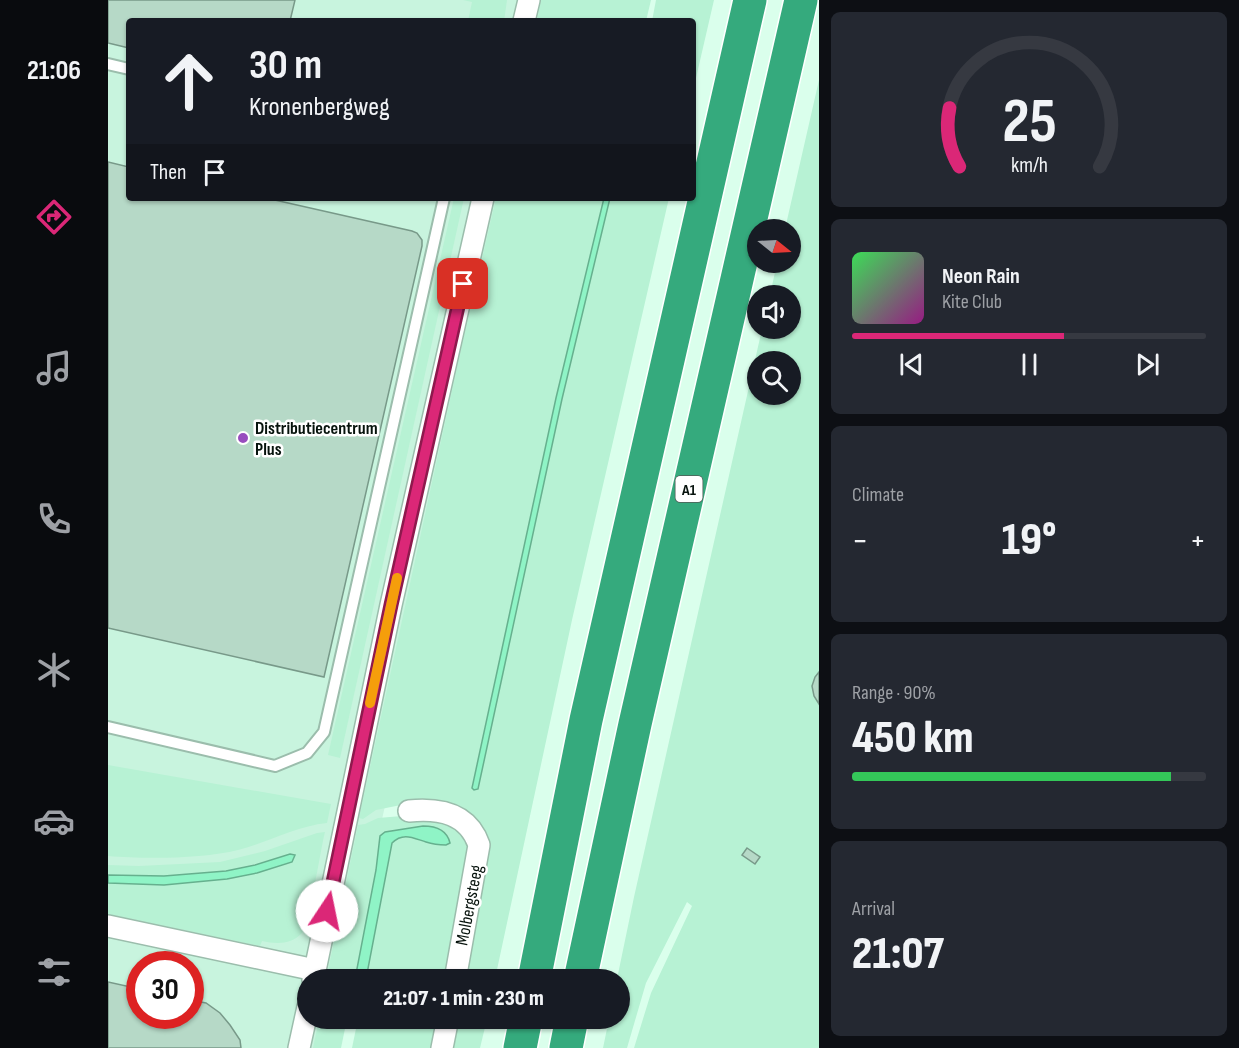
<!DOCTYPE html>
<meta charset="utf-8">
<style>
:root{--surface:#171b24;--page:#242831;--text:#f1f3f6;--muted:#9ea1a6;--line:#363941;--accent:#db2777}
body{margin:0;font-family:"Sofia Sans Condensed",sans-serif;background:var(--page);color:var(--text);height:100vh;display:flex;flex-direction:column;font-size:22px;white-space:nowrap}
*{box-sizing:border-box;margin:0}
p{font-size:20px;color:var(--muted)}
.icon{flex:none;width:33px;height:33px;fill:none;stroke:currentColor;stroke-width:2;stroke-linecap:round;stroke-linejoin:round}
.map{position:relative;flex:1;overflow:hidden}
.side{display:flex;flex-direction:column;gap:12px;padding:12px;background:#0d0f14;width:420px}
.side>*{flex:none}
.banner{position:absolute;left:18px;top:18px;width:570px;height:183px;border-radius:6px;box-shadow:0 2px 4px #0004;background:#171b24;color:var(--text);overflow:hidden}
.needle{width:39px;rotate:108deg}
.controls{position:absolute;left:639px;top:219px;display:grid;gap:12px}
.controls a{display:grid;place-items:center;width:54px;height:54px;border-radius:50%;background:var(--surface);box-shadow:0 2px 4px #0004;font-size:30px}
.speed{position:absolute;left:18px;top:951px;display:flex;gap:12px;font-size:30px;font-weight:700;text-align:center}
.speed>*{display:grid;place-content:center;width:78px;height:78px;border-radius:50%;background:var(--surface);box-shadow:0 2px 4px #0004;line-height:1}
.speed .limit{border:9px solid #d22;background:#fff;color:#111}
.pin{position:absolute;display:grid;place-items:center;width:51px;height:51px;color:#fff;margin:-26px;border-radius:12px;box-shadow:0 3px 9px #0006}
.me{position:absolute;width:66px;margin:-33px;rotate:11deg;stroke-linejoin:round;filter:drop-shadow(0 0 4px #0008)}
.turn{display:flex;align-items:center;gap:21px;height:126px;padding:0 24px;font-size:27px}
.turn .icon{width:78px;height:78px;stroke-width:2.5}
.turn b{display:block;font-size:42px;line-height:51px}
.then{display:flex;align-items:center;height:57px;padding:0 24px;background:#0003;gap:12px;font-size:22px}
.big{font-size:45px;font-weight:800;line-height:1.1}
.side .card{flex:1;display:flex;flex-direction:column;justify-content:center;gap:9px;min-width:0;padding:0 21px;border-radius:9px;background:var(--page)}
.side .dial{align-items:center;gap:0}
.dial svg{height:156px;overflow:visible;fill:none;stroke:var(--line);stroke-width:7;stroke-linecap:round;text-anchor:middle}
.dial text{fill:var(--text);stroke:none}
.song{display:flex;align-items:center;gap:18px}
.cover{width:72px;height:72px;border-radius:9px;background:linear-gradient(135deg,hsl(130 70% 55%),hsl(310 70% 35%))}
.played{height:6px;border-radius:3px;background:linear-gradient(90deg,var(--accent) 60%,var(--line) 60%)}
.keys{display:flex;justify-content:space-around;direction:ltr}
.heat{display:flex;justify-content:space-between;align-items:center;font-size:33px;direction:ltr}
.charge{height:9px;border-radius:4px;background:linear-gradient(90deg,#34c759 90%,var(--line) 0)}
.trip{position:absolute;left:189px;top:969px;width:333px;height:60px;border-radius:30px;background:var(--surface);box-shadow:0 2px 4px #0004;font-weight:800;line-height:60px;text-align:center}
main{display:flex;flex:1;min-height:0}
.tab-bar{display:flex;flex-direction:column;width:108px;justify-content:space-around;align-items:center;background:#090b0e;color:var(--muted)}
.tab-bar .icon{width:42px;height:42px}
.tab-bar .current{color:var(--accent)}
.tab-bar b{font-size:27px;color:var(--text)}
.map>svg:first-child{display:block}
.built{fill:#c8f4de;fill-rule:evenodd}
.green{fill:#b7f2d4;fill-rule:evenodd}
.water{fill:#8ff4c6;stroke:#66b08e;stroke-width:1.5}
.building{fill:#b6d9c7;stroke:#789989;stroke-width:1.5}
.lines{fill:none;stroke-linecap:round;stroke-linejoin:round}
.lane-casing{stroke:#9bbdac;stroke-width:14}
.street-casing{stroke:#9bbdac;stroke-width:24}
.highway-casing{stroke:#fff;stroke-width:36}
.lane{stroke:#fff;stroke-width:10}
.street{stroke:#fff;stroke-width:21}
.highway{stroke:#35aa7d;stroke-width:33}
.route-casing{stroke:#8e194d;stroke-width:15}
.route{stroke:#db2777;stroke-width:10}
.slow{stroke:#f59e0b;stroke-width:10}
.poi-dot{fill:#984cbe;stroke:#fff;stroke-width:2}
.labels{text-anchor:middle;stroke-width:5;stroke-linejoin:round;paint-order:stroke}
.shield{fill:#fff;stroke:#515a56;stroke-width:1.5}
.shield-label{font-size:16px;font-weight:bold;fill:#07130d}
.poi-label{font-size:18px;font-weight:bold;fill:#07130d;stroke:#fff;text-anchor:start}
.street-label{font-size:18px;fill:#07130d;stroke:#fff}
</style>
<main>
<nav class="tab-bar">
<b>21:06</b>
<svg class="icon current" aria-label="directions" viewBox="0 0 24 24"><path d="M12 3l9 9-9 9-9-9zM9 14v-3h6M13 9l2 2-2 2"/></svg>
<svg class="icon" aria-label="music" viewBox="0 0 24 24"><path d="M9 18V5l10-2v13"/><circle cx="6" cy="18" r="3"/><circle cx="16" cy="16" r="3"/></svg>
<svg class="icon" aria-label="phone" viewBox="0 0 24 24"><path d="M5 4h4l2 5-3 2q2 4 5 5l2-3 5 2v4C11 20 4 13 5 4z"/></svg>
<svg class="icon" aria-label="climate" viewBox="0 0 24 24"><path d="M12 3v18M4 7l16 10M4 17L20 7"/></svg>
<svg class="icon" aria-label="car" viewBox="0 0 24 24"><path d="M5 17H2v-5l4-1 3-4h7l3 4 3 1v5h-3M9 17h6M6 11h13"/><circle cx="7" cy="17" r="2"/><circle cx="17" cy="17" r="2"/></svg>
<svg class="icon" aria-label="filters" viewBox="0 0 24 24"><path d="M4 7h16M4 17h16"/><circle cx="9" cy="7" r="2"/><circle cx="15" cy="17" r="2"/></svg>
</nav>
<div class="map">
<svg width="711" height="1048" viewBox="0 0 711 1048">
<rect width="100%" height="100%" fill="#daffec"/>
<!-- built -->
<path class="built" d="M0,0H458L453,21H21V198H414L238,979L200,980V1018L229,1019L223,1048H0ZM32,964H82V1016H32Z"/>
<!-- green -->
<g class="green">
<polygon points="355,0 399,0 396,21 360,21 364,2"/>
<polygon points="433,0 543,0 538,21 429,21"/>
<polygon points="548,0 606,0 585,91 585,21 544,21"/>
<path d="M711,80V1048H526L543,993L584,906L579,902L538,983L519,1048H495L501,1019L512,1018V980L509,979L526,897L654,329L682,328V296L662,295L669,263L682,262V230L677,229ZM650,362H682V394H650Z"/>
<polygon points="346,198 356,198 232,758 220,755"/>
<polygon points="388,198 496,198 448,398 364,787 366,790 370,789 454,399 502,198 561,198 464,620 387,979 353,979 374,835 293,805 268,810 255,819 251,818 350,363"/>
<path d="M0,765L223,804L219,823C188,826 159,843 130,850C95,859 36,859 0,856Z"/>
<path d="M294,816L343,820L364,840L343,979H258L284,843C296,832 305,838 318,842C324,844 332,844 338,845L342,841L338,834L272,836L268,870L247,979L218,980L250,825L257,824L270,818Z"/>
<path d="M217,832C213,847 201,926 194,933C183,945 168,944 154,941L152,946L0,914V883L56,885L134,877L149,873L185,854L118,871L56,876L0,875V865L31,866L112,862L157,851L209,833Z"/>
<polygon points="211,1019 239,1019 233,1048 205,1048"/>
<polygon points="250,1019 336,1019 330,1048 244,1048"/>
<polygon points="346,1019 379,1019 372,1048 340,1048"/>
</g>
<!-- water -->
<g class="water">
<polygon points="496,198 502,198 454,399 370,789 366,790 364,788 448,398"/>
<path d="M315,826C327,826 339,830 342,843L338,845C332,845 324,844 318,842C305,838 295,832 284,843L258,979H247L268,870L272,836L277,832Z"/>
<polygon points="182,854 187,855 184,862 149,873 119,879 56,885 0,883 0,875 56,876 118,871 147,865"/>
</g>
<!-- building -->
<g class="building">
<polygon points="0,0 187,0 182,21 21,21 21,48 0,43"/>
<polygon points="0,162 21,167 21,198 158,198 304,231 309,233 314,240 314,246 216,677 0,628"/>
<polygon points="711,672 711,704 706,696 704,686 707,677"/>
<polygon points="639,848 652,857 647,864 634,855"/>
<polygon points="0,982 32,989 32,1016 82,1016 82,1000 98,1003 112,1013 122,1025 132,1040 133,1048 0,1048"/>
</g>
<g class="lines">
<!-- lane casing -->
<g class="lane-casing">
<g id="lane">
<polyline points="0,64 21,69"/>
<polyline points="0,727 167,766 199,753 216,732 336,198"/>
</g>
</g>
<!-- street casing -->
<g class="street-casing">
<g id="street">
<polyline points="416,21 421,0"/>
<path d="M301,811C332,808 360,813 371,845L347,980"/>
<polyline points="0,926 207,970"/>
<polyline points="205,980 283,605 375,198"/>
<polyline points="191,1048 200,1007"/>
<polyline points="334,1048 340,1018"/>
</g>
</g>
<!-- highway casing -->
<g class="highway-casing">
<g id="highway">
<polyline points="426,980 478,720 642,0"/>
<polyline points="472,980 527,724 693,0"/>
<polyline points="412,1048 418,1018"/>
<polyline points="458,1048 464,1018"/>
</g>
</g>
<!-- lane -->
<use href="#lane" class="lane"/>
<!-- street -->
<use href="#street" class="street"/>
<!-- highway -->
<use href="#highway" class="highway"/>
</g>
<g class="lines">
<!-- route casing -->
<g class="route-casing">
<polyline id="route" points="219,911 283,605 355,284"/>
</g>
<!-- route -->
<use href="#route" class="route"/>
<!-- slow -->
<polyline class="slow" points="262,703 289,578"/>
</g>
<!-- markers -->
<circle class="poi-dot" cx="135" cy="438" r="6"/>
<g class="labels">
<!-- shield labels -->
<rect class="shield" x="567.5" y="476" width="27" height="26" rx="4.5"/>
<g class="shield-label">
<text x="581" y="495">A1</text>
</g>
<!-- poi labels -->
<g class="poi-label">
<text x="147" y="434">Distributiecentrum<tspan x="147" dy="21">Plus</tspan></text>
</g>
<!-- street labels -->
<g class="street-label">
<text transform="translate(361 905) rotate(-79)" y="6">Molbergsteeg</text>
</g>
</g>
</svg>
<div class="controls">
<a><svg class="needle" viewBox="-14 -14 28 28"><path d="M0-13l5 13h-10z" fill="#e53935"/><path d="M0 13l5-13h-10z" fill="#9ea1a6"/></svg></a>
<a><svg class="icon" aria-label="sound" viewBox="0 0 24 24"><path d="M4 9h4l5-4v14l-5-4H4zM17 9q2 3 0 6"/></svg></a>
<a><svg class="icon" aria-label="search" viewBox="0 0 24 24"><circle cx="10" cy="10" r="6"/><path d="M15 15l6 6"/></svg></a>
</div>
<div class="speed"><div class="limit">30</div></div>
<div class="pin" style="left:355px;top:284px;background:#d93025"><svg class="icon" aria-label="arrive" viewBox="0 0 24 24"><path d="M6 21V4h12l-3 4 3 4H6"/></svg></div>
<svg class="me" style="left:219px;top:911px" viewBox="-20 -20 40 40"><circle r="19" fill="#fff"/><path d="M0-13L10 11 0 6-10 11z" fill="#db2777"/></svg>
<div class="trip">21:07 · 1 min · 230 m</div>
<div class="banner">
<div class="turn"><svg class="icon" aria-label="ahead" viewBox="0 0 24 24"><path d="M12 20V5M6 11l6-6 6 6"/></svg><div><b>30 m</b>Kronenbergweg</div></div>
<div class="then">Then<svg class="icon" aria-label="arrive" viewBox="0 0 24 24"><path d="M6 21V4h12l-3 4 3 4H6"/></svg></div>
</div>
</div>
<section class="side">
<div class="card dial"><svg viewBox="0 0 100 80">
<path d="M14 69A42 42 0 1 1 86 69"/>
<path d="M14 69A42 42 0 0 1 9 39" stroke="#db2777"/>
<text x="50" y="56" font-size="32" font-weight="700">25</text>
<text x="50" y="72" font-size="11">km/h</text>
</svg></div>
<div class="card">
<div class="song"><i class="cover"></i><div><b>Neon Rain</b><p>Kite Club</p></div></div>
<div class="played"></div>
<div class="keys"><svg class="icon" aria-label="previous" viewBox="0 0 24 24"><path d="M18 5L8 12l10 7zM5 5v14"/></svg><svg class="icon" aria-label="pause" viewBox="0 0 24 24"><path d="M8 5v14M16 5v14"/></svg><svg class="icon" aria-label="next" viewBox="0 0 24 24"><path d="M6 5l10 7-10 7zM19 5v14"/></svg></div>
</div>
<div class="card"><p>Climate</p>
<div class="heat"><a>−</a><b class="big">19°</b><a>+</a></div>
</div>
<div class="card"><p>Range · 90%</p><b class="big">450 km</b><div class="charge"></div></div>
<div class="card"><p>Arrival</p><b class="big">21:07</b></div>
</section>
</main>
